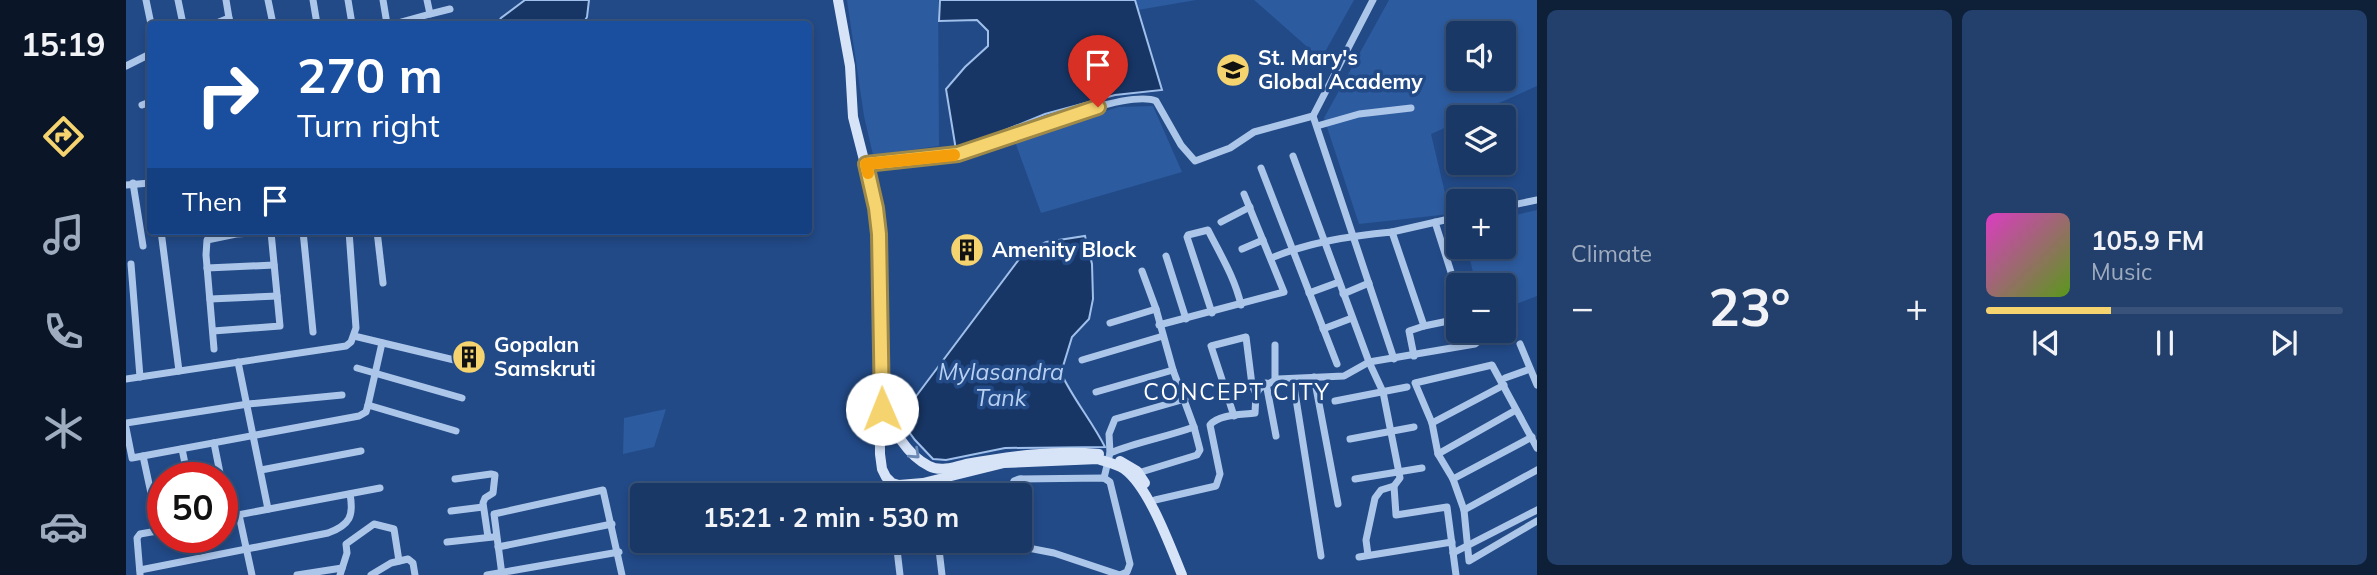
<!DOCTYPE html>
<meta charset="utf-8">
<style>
:root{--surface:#1a3865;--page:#233f6b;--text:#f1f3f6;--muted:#9facbf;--line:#385279;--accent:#f5d36e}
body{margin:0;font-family:Mulish,sans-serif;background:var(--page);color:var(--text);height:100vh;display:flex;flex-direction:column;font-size:26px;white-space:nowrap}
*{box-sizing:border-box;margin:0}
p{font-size:23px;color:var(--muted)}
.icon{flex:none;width:38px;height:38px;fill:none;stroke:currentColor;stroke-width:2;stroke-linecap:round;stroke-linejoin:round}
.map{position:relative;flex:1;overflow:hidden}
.sheet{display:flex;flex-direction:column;gap:10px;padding:10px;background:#0e1f38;width:840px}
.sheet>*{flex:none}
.guide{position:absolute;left:21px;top:21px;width:665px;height:214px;border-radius:7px;box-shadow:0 4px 10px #0003,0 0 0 2px var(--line);background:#1a4fa0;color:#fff;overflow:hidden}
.controls{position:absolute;left:1320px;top:21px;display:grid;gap:14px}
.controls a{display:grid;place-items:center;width:70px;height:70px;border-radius:7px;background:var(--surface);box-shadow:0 4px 10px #0003,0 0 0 2px var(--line);font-size:35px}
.speed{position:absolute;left:21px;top:462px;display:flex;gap:14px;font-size:35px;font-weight:700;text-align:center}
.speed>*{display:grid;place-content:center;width:91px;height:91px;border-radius:50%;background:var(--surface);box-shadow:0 4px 10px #0003,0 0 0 2px var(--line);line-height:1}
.speed .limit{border:10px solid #d22;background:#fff;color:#111}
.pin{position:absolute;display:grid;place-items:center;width:60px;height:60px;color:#fff;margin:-72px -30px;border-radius:50% 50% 50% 0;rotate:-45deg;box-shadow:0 0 7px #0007}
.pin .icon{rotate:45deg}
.me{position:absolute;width:77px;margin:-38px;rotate:359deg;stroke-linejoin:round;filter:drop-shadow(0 0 5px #0008)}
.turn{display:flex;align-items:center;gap:24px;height:147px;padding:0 35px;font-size:32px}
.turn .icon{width:91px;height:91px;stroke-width:2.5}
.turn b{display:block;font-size:49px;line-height:60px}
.then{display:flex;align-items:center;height:66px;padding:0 35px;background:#0003;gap:14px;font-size:26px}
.big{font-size:52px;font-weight:700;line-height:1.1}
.sheet .card{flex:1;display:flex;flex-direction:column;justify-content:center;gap:10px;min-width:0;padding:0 24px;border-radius:10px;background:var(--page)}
.song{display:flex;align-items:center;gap:21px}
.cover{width:84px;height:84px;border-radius:10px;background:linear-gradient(135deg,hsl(310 70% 55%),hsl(90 70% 35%))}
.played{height:7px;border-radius:4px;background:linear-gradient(90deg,var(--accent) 35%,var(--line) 35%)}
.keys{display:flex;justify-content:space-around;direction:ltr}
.heat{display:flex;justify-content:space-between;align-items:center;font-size:38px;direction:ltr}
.sheet .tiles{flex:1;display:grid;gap:10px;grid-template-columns:repeat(2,1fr)}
.trip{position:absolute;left:504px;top:483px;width:402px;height:70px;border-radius:7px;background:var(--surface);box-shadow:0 4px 10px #0003,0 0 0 2px var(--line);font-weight:700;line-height:70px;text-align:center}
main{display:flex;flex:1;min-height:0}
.menu{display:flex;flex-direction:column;width:126px;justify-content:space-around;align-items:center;background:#0a1628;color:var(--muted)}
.menu .icon{width:49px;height:49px}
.menu .selected{color:var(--accent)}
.menu b{font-size:32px;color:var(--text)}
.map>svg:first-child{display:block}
.green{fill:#2c5b9f;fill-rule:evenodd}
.water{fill:#173666;stroke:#a0c0eb;stroke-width:2}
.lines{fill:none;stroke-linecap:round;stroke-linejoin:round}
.street{stroke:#acc6ea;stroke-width:7}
.secondary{stroke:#d7e4f8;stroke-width:10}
.oneway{stroke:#6a88b4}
.route-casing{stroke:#9f8948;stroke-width:18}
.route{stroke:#f5d36e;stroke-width:12}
.slow{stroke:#f59e0b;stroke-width:12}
.labels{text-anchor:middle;stroke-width:7;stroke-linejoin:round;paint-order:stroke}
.poi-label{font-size:21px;font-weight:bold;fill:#fff;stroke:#224a87;text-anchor:start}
.water-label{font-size:23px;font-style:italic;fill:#b8d0f1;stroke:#224a87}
.neighbourhood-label{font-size:23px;letter-spacing:2px;fill:#fff;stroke:#224a87}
</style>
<main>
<nav class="menu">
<b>15:19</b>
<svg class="icon selected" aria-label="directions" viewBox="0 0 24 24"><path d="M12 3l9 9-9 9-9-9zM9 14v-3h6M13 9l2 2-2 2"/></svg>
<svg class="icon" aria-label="music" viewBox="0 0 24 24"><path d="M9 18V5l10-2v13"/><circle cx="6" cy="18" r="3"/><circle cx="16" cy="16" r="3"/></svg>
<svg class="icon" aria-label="phone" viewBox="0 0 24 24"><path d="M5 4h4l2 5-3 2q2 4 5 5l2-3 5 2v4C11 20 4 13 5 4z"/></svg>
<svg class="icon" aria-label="climate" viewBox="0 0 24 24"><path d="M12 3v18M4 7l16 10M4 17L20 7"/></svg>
<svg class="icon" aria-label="car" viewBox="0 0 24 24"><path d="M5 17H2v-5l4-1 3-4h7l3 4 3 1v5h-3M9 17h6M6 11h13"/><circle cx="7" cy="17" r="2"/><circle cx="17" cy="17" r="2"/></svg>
</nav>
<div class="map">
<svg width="1411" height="575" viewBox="0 0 1411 575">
<rect width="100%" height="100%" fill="#224a87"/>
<!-- green -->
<g class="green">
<polygon points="721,0 812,0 813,146 747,155 738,116"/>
<polygon points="1009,0 1070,0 1012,10"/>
<polygon points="1128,0 1228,0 1195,59"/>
<path d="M1263,0H1411V86L1342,117H1332V122L1305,134L1324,214L1233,224L1198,118ZM1332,33H1377V79H1332Z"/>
<polygon points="1027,106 1056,172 915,213 888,139 993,107"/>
<polygon points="1411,210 1411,296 1377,309 1377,285 1350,285 1341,247 1377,247 1377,218"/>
<polygon points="540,409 528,447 497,454 498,418"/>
</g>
<!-- water -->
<g class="water">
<polygon points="399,0 463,0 461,17 457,24 371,24 375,18"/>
<polygon points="814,0 1009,0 1036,90 989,95 919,114 830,150 820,89 839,67 862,46 862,31 851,20 813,21"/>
<path d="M959,236L966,264L967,299L963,319L946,337L935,373C947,399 966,421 979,447L879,448L820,460L807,459L789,440L775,421L782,407L897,254L920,242Z"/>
</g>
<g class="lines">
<!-- street -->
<g class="street">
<polyline points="20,0 25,24"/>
<polyline points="52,0 57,24"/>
<polyline points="100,0 104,24"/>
<polyline points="142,0 147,24"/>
<polyline points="187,0 191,24"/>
<polyline points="222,0 226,24"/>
<polyline points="257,0 261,24"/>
<polyline points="1247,0 1187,116 1268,359"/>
<polyline points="304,14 324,9"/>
<polyline points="88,24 103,18"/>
<polyline points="268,24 304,14 301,0"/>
<polyline points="0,66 24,54"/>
<polyline points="16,105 24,102"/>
<polyline points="23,124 24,143"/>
<polyline points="1191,126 1233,114 1285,108"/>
<polyline points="1167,156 1243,362 1257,392 1274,478 1268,486 1270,515 1321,507 1330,575"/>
<path d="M740,164C769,161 802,162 830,154C868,144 999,87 1030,101L1055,145L1069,161L1104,148L1128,132L1187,116"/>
<polyline points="1135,168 1211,364"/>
<polyline points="7,183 17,246"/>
<polyline points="0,185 24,183"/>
<polyline points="1377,207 1411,200"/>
<polyline points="1095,222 1124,207"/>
<polyline points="1309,222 1332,294"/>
<polyline points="35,231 53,371"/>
<polyline points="177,231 187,332"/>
<polyline points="251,231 257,283"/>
<polyline points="1266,232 1332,217"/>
<polyline points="1116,249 1137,240"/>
<polyline points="1040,256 1060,319"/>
<path d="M1145,258C1184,242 1224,236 1266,232L1298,326L1283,331L1288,356"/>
<polyline points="5,264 14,377"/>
<polyline points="81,268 148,265"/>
<polyline points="1183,293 1213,282"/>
<polyline points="1217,294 1243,283"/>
<polyline points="84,299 151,296"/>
<path d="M1086,313L1061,237L1062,235L1082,230C1094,254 1109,278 1115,305"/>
<polyline points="984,323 1030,309"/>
<polyline points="1033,325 1158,292 1118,194"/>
<polyline points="1298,326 1332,319"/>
<polyline points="1197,329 1226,318"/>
<polyline points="87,331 154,326 145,232"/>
<polyline points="228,336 345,364"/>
<polyline points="1394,344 1411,385"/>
<polyline points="88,349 80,255 81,240 110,234 157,231"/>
<polyline points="956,360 1037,336"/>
<polyline points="112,362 142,509"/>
<polyline points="231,368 336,398"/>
<polyline points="1188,377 1212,504"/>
<polyline points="1379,378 1404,369"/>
<polyline points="0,379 220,346 225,342 230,328 223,231"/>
<polyline points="1149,380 1149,345"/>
<polyline points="1167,380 1195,556"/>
<polyline points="1140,383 1150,436"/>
<polyline points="970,392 1047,370"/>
<polyline points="1209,401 1281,387"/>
<polyline points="242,405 330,431"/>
<polyline points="1108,416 1085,346 1120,337 1126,385 1130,394"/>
<polyline points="0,423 122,404 216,395"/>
<polyline points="1306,423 1378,385"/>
<polyline points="0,428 6,458 233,416 240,412 242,405 256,343"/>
<polyline points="1224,439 1288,427"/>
<polyline points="88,443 95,478"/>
<polyline points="1411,448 1366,365 1289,383 1306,423 1312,454 1327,479 1338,510 1343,561 1411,521"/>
<polyline points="56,449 62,478"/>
<polyline points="984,453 983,434 989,419 1059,399"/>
<polyline points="1312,454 1390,410"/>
<polyline points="17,456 33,530"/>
<polyline points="135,470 235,451"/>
<polyline points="1012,473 1071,455 1074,450 1068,427"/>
<path d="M978,478L984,453C1011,442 1040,437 1068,427L1047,370L1030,309L1016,271"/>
<polyline points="329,479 365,474 369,475 367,493 359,498 357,503 362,537"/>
<polyline points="1229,479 1296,468"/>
<polyline points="1327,479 1406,437"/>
<polyline points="766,483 767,495"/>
<polyline points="96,484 103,517"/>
<polyline points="882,495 888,481 893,479 978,478 984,482 1004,564 1001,572 994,575 928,553 892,546 886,541"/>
<path d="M1029,500L1090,486L1094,474L1084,425C1093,414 1116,415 1129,413L1130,394L1134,388L1152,379L1218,376L1243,362L1349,344L1353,341L1351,331"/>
<polyline points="894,506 897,501 895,479"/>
<polyline points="1338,510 1411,470"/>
<polyline points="325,511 357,507"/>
<polyline points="113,515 126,575"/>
<polyline points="96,518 254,488"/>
<polyline points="770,541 774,575"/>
<polyline points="812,541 816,575"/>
<polyline points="321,542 367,537"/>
<polyline points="372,547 486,524"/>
<polyline points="1327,553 1411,510"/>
<polyline points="1242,555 1240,540 1249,498 1255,490 1268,486"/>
<polyline points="1233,557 1326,542"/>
<path d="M14,570L202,533C224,525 228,516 224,494"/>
<polyline points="14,574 11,538 14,534 37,530"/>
<polyline points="171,575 216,568"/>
<polyline points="214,575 221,553 220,544 248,524 268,529 273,561"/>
<polyline points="245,575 265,563 282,559 287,563 289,575"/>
<polyline points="361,575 493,552"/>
<polyline points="376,575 368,514 477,490 496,575"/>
</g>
<!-- secondary -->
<g class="secondary">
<path d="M712,0L724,66L727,117L750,207L753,234L754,454L756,469L760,477L766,483L773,485L797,483L878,463L972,459C980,462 991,464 998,469C1023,487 1044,546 1056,575"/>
<path d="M759,407C766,429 781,455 803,466C814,472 829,467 840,464C884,456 929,450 973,454"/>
<polyline points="994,461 1011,471 1019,483"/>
</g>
</g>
<!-- one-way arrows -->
<defs><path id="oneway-chevron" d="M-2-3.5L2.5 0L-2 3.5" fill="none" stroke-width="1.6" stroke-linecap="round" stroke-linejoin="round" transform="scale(1.75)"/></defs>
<use class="oneway" href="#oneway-chevron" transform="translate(789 454) rotate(43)"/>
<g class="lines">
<!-- route casing -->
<g class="route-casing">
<polyline id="route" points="756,409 753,234 750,208 740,164 832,154 972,107"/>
</g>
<!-- route -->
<use href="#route" class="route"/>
<!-- slow -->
<polyline class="slow" points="742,173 740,164 828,155"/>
</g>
<!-- icons -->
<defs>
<g id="university-disc" transform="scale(1.75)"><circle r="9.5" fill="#f5d36e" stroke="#224a87"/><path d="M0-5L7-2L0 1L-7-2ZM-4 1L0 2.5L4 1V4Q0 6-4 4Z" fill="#111"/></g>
<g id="building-disc" transform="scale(1.75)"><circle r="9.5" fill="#f5d36e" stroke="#224a87"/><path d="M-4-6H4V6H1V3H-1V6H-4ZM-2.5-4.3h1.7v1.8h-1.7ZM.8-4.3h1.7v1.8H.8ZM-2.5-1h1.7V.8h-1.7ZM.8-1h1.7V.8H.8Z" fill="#111"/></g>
</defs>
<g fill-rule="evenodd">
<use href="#university-disc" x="1107" y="70"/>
<use href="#building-disc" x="841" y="250"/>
<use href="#building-disc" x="343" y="357"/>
</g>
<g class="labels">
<!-- poi labels -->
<g class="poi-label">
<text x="1132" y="65">St. Mary's<tspan x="1132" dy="24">Global Academy</tspan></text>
<text x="866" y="257">Amenity Block</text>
<text x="368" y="352">Gopalan<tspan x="368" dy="24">Samskruti</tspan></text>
</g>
<!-- water labels -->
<g class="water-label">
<text x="875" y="380">Mylasandra<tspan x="875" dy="26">Tank</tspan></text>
</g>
<!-- neighbourhood labels -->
<g class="neighbourhood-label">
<text x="1111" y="400">CONCEPT CITY</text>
</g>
</g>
</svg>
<div class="controls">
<a><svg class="icon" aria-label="sound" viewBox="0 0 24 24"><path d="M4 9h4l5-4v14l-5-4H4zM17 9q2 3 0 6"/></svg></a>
<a><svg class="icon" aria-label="layers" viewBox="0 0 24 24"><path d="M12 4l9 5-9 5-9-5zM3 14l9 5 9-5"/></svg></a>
<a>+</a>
<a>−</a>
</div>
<div class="speed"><div class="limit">50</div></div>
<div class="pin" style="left:972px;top:107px;background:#d93025"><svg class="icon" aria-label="arrive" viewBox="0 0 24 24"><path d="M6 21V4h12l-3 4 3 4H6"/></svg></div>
<svg class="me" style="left:756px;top:409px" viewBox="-20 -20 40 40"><circle r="19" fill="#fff"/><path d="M0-13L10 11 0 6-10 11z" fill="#f5d36e"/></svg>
<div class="trip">15:21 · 2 min · 530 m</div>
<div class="guide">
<div class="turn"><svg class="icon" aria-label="right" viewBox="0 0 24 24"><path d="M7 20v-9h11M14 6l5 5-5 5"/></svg><div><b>270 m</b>Turn right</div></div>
<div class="then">Then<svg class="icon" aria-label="arrive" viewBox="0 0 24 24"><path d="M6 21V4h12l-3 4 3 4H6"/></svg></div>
</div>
</div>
<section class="sheet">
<div class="tiles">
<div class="card"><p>Climate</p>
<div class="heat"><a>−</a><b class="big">23°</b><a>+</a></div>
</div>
<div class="card">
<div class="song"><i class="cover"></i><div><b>105.9 FM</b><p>Music</p></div></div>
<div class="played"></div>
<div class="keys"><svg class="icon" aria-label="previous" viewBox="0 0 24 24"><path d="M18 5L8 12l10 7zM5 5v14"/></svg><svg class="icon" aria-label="pause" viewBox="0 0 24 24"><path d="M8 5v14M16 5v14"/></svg><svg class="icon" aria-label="next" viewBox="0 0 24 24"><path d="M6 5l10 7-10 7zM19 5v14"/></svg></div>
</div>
</div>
</section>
</main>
